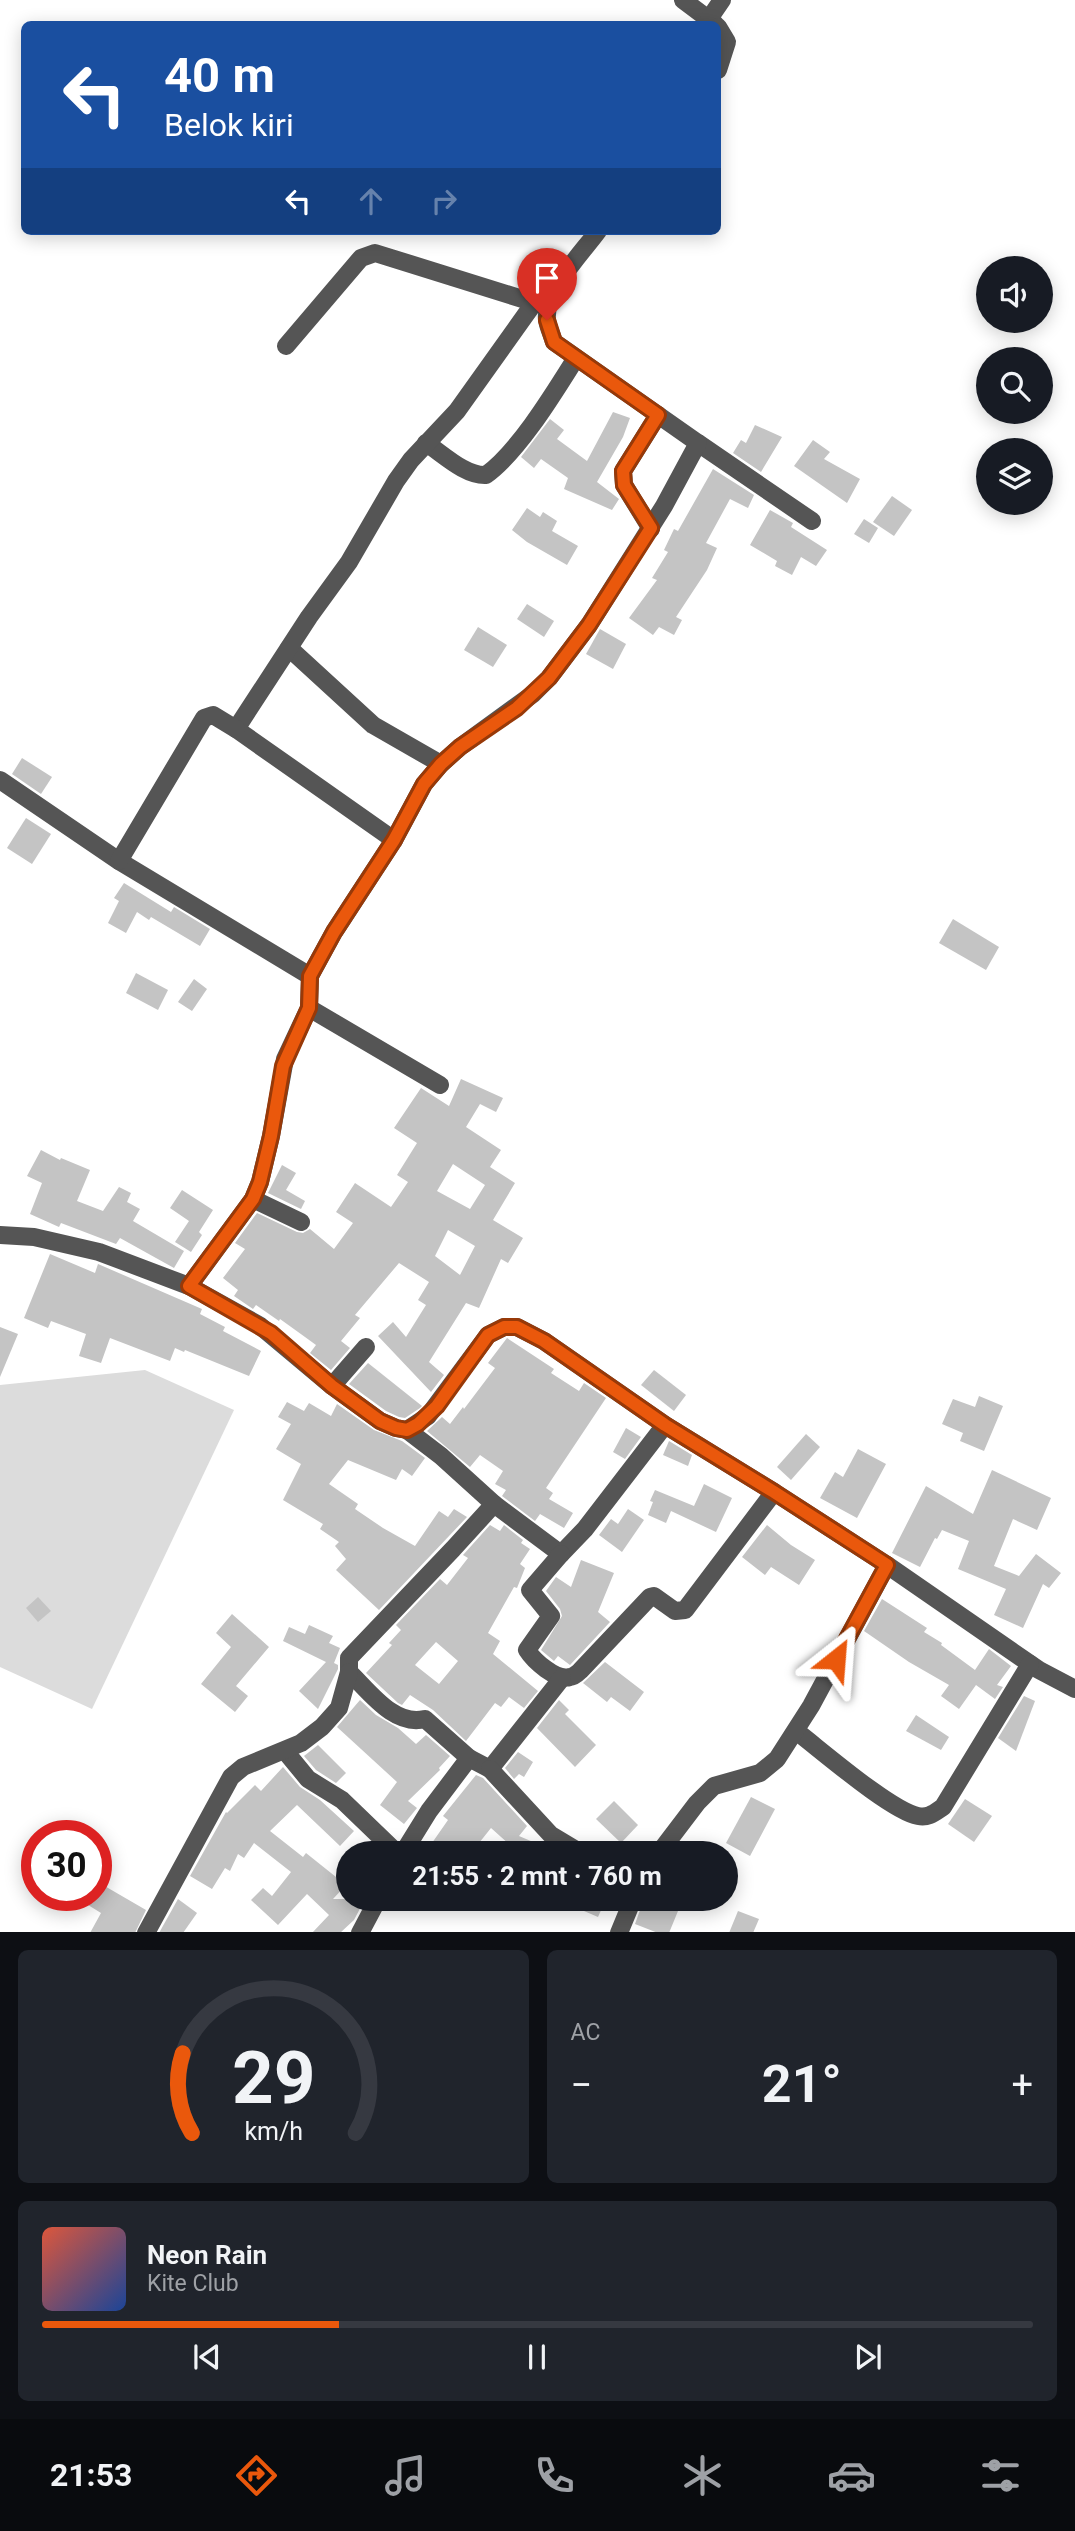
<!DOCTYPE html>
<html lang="id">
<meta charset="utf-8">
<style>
:root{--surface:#171b24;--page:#20242c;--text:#f1f3f6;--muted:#9ea1a6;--line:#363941;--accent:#ea580c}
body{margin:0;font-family:Roboto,sans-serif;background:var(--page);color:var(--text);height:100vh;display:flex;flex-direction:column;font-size:26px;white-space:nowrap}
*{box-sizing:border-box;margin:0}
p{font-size:23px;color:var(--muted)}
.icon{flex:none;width:38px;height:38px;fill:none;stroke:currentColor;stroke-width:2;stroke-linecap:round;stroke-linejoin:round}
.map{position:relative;height:1932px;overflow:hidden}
.details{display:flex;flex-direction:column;gap:18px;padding:18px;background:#0d0f14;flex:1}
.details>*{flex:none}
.guide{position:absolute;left:21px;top:21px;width:700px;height:214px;border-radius:10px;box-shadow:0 4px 18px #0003;background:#1a4fa0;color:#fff;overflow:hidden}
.fabs{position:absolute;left:976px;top:256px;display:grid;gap:14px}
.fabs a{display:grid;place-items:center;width:77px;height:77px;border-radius:50%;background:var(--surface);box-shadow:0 4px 18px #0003;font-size:35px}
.speed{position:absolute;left:21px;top:1820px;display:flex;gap:14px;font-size:35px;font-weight:700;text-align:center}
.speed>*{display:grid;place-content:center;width:91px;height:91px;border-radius:50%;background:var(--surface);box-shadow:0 4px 18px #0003;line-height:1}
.speed .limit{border:10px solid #d22;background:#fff;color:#111}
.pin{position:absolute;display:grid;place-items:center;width:60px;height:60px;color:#fff;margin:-72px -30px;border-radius:50% 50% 50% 0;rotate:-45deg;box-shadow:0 0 7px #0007}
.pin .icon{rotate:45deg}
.me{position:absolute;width:77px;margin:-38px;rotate:28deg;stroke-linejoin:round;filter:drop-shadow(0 0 5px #0008)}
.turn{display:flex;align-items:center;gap:24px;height:147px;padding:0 28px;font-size:32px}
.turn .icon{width:91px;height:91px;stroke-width:2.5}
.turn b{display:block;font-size:49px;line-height:60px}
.lanes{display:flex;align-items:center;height:66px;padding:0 28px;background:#0003;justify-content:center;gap:35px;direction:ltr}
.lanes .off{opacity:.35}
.big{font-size:52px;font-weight:700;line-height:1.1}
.details .widget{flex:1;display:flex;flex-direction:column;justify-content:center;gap:10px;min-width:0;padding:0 24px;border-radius:10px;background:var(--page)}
.details .dial{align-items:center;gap:0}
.dial svg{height:182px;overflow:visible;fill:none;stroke:var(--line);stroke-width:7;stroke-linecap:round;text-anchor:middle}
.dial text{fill:var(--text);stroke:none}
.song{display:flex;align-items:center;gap:21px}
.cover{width:84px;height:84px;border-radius:10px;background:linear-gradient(135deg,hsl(10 70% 55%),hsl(220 70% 35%))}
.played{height:7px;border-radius:4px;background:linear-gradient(90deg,var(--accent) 30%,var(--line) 30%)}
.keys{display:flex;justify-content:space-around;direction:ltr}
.heat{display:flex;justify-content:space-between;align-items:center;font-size:38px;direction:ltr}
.details .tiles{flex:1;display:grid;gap:18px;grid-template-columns:1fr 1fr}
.widget:last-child{grid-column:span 2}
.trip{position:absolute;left:336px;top:1841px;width:402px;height:70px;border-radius:35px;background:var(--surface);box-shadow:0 4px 18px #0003;font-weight:700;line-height:70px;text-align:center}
.menu{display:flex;height:112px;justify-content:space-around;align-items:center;background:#090b0e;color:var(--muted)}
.menu .icon{width:49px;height:49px}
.menu .current{color:var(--accent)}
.menu b{font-size:32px;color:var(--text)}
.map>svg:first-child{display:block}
.green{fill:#dcdcdc}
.building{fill:#c4c4c4;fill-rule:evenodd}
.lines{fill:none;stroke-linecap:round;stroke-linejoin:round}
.minor{stroke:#555;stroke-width:18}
.route-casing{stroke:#983908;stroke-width:18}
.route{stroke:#ea580c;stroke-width:12}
</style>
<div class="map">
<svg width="1075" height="1933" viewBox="0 0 1075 1933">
<rect width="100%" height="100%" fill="#fff"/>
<!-- green -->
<polygon class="green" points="145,1370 234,1410 92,1709 0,1667 0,1385"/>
<!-- building -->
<g class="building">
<polygon points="613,412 630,418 623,437 597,482 619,499 612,510 564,489 568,478 541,459 534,468 521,457 550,419 564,430 557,439 587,461"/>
<polygon points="755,425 782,437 761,472 733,453 741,440 746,443"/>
<polygon points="813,440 830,452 824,459 860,479 847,503 794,466"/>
<polygon points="713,469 754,495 748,508 730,499 706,543 717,548 707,570 676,617 682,620 674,635 659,627 653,635 629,618 657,580 652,578 668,552 664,550 674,529 678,531"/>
<polygon points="892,496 912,510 894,536 873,522"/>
<polygon points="527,508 540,517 543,512 557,521 552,531 578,546 567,565 527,542 512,530"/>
<polygon points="770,510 793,523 791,527 827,550 816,566 801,557 792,575 775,566 777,561 750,545"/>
<polygon points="864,519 878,528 869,543 854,534"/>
<polygon points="527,604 554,621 544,637 517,619"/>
<polygon points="478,627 507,645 493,667 464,650"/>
<polygon points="600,629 626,644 613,669 586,654"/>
<polygon points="22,758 52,777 41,794 12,774"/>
<polygon points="26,818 51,834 32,864 7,848"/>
<polygon points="124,883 171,912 174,907 210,929 200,946 151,917 149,920 137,912 126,933 108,923 119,901 114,898"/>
<polygon points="953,919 999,947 986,970 939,943"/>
<polygon points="136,973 168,990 158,1010 126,993"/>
<polygon points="194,979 207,989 192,1011 178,1002"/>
<path d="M461,1079L503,1098L496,1112L480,1104L466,1127L501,1150L490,1167L515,1183L493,1220L523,1238L508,1263L501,1259L479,1308L466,1303L429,1362L444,1375L431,1392L378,1336L393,1322L406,1337L426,1305L418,1300L429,1282L399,1263L355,1315L360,1318L341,1341L350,1348L331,1370L310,1353L316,1345L305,1337L280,1319L279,1321L256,1305L253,1309L234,1296L238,1290L223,1278L245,1249L235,1243L257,1213L297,1232L303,1233L310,1229L334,1249L353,1223L336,1212L355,1183L391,1207L408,1182L397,1175L417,1143L394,1128L421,1088L449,1106ZM453,1164L485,1185L470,1209L437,1191ZM448,1230L475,1246L460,1275L435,1256Z"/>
<polygon points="41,1150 60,1160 61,1158 90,1170 77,1201 103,1211 119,1187 131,1193 127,1202 140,1209 133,1221 184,1251 174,1268 120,1238 116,1244 61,1223 59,1227 30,1214 42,1183 27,1176"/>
<polygon points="282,1165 296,1173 286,1190 305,1201 301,1209 268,1193"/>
<polygon points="182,1190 213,1210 199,1232 202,1235 191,1252 175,1242 189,1221 170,1208"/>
<polygon points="50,1254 95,1273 98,1264 202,1309 200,1314 225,1327 223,1331 261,1351 249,1376 185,1350 184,1352 175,1348 170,1361 110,1338 101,1363 79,1356 86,1334 51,1321 48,1328 24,1318"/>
<polygon points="0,1327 18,1334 0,1377"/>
<polygon points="507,1338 554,1369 551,1373 579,1391 584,1383 606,1398 546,1488 553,1493 549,1499 573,1513 564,1528 540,1514 535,1521 502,1496 506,1490 495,1484 503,1471 480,1455 470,1467 427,1431 442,1417 450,1424 463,1407 464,1409 495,1368 488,1363"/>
<polygon points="368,1363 422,1406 420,1408 405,1418 399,1417 386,1411 349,1384"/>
<polygon points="654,1370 686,1395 674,1411 641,1385"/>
<polygon points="979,1396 1003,1406 984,1451 960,1441 963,1433 942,1424 953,1399 975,1407"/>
<polygon points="287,1402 304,1411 309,1403 331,1416 337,1404 374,1430 402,1441 425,1458 412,1476 402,1469 396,1480 348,1460 329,1484 358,1504 355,1509 383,1528 415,1546 439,1511 448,1517 454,1509 467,1517 379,1610 336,1570 346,1559 335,1546 339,1542 320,1529 323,1524 283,1500 301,1464 276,1449 291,1424 278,1417"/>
<polygon points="626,1428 641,1437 625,1459 613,1452"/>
<polygon points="806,1434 820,1447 791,1480 777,1467"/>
<polygon points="669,1441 692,1455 688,1466 663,1455"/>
<polygon points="858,1449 886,1464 857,1518 820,1498 835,1472 843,1477"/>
<polygon points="992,1470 1051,1498 1037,1530 1013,1519 994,1566 1019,1576 1036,1554 1061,1573 1049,1588 1043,1584 1023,1628 994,1615 1006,1589 958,1569 969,1541 942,1530 937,1539 935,1538 920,1567 892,1553 926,1486 973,1514"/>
<polygon points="704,1484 732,1498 716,1532 671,1511 666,1523 648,1515 653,1502 650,1501 655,1490 694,1506"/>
<polygon points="628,1509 644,1520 622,1552 599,1535 611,1519 618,1524"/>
<path d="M490,1525L500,1531L504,1525L523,1540L521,1543L530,1549L520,1564L525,1568L517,1588L514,1587L488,1633L500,1641L493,1654L538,1691L524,1708L509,1697L501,1707L495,1703L466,1741L433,1710L410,1695L402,1705L398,1703L366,1673L392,1645L389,1643L401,1630L396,1625L440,1579L447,1585L468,1558L463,1555ZM436,1642L458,1661L439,1684L415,1665Z"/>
<polygon points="767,1525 791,1545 815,1560 799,1585 771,1567 765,1575 742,1557"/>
<polygon points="581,1560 614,1573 598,1612 610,1622 570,1665 558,1656 554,1661 541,1650 562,1616 560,1609 546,1591 556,1577 571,1587"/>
<polygon points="38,1597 51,1611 38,1622 26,1608"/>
<polygon points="882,1599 927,1628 924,1632 942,1643 941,1645 975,1670 989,1649 1011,1666 997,1685 1003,1687 995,1699 976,1685 959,1709 941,1696 949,1685 909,1662 864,1631"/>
<polygon points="232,1614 269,1647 236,1686 248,1696 235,1712 201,1684 231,1647 216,1633"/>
<polygon points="309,1625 333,1636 329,1643 340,1648 334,1663 338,1665 338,1669 318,1709 299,1691 326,1662 283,1641 289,1627 305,1634"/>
<polygon points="605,1662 644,1692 630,1711 611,1697 607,1702 583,1683"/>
<polygon points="1024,1696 1035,1701 1016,1751 998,1738"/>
<polygon points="360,1700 376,1715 398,1728 416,1744 426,1735 450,1756 439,1768 440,1770 408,1801 417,1808 404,1824 380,1805 397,1782 337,1727"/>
<polygon points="559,1700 569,1710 565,1714 596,1745 575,1767 537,1728"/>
<polygon points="916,1715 949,1737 941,1750 906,1731"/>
<polygon points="318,1745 346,1773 336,1783 316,1770 304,1756"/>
<polygon points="518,1752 533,1762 524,1777 519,1774 514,1779 505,1768"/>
<polygon points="283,1767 300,1787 320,1800 354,1831 340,1846 297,1805 270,1831 303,1857 306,1853 346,1885 333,1899 365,1899 354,1920 340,1933 312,1933 329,1915 307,1894 278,1925 251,1900 263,1888 272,1896 291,1872 254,1843 244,1858 238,1854 230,1871 225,1868 212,1889 190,1876 226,1812 227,1813 255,1785 261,1791"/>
<polygon points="476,1775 483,1778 527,1826 519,1836 559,1853 519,1853 491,1828 471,1853 425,1853 448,1820 443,1816"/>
<polygon points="751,1797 775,1809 750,1856 726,1843"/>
<polygon points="965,1799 992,1816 974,1842 948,1824"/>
<polygon points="614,1801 638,1825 621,1843 596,1819"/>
<polygon points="96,1881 146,1910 135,1933 90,1933 101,1913 72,1895 96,1895"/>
<polygon points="178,1899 197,1913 183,1933 159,1933"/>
<polygon points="556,1899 606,1899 598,1917"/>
<polygon points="644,1899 679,1899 674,1910 678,1911 669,1933 658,1933 635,1924"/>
<polygon points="738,1911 759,1919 753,1933 729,1933"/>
</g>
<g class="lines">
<!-- minor -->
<g class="minor">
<polyline points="683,0 715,24"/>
<polyline points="709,19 722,0"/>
<polyline points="718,27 727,42 718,70"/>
<polyline points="286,346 361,258 375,253 545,306"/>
<path d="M426,443C443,454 465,476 486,475C519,451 554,393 576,358"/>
<polyline points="698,443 812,521"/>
<polyline points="651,529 624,485 623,471 658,415"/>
<polyline points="289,648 373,725 441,764"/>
<polyline points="0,780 119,861 310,976"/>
<polyline points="394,840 236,729 309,617 349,562 396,481 411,460 457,411 534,303"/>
<polyline points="119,861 204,718 213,715 236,729"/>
<polyline points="309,1008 440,1085"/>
<polyline points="253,1199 301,1222"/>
<polyline points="0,1235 34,1237 99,1252 189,1286 259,1325 332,1386 380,1421 396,1428 407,1430 428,1416 488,1335 504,1327 517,1327 544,1341 665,1425 774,1492 887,1565 1039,1670 1075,1689"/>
<path d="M189,1286L253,1199L260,1182L271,1136L285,1059L309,1008L310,976L334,932L394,840L424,784L441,764L460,747L533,694L549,678L589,625L664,506L698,443L554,342C552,335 548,327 547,320C544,291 582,253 598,231"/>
<polyline points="332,1386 366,1347"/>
<polyline points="494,1504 561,1554 585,1529 665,1425"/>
<path d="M561,1554L530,1590L551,1616L527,1650C534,1661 556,1681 570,1677C573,1677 578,1673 580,1671L650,1597L654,1596L675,1611L685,1610L774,1492"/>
<path d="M796,1731C821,1750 891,1811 918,1816C929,1818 934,1813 943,1807L1030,1664"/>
<polyline points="285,1751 308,1779 342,1800 397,1853"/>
<polyline points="469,1758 490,1769 562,1678"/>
<polyline points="490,1769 551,1835 581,1853"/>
<path d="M403,1853L429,1811L469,1758L425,1719C394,1727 369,1691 349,1672V1658L453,1549L494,1504L441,1456L407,1430"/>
<polyline points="659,1853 697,1803 714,1786 760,1773 777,1759 811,1706 887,1565"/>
<polyline points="146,1933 231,1777 243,1767 301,1743 322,1727 339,1708 349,1672"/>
<polyline points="360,1933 378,1899"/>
<polyline points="619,1933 633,1899"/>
</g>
</g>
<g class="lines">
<!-- route casing -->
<g class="route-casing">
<polyline id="route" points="547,320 554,342 658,415 623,471 624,485 651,528 589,625 549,678 517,708 460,747 441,764 424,784 394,840 334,932 310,976 309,1008 283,1066 271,1136 260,1182 253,1199 189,1286 271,1333 332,1386 380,1421 396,1428 407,1430 418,1424 437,1406 488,1335 504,1327 517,1327 544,1341 665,1425 774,1492 887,1565 836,1659"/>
</g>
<!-- route -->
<use href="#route" class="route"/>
</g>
</svg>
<div class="fabs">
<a><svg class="icon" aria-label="sound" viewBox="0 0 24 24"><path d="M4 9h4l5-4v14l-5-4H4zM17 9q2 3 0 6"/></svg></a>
<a><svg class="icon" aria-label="search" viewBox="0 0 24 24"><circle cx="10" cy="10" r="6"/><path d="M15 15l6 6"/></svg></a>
<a><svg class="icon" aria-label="layers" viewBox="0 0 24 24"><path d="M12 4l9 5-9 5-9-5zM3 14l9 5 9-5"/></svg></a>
</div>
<div class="speed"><div class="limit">30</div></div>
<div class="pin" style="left:547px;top:320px;background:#d93025"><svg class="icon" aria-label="arrive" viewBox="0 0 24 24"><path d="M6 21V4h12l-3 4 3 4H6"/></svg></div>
<svg class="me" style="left:836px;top:1659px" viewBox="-20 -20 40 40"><path d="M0-17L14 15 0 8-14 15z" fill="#ea580c" stroke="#fff" stroke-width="4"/></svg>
<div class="trip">21:55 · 2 mnt · 760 m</div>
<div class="guide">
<div class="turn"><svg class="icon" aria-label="left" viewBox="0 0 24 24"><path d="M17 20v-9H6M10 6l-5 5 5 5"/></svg><div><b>40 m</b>Belok kiri</div></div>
<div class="lanes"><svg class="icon" aria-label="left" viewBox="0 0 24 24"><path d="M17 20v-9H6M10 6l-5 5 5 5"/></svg><svg class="icon off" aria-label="ahead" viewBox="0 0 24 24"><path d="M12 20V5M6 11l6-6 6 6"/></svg><svg class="icon off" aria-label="right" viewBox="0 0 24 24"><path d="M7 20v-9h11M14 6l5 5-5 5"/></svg></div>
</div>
</div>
<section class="details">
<div class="tiles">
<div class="widget dial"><svg viewBox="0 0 100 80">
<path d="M14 69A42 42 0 1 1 86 69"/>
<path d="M14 69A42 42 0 0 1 10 34" stroke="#ea580c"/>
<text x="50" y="56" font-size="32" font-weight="700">29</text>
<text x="50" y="72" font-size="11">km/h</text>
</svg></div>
<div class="widget"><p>AC</p>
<div class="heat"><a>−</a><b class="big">21°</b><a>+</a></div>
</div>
<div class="widget">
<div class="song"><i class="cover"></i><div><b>Neon Rain</b><p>Kite Club</p></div></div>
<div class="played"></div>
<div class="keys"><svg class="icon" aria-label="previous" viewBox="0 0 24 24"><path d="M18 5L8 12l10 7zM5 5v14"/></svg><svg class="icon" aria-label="pause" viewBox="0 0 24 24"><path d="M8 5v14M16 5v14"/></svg><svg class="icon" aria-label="next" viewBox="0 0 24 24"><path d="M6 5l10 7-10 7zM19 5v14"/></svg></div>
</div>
</div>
</section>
<nav class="menu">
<b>21:53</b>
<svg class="icon current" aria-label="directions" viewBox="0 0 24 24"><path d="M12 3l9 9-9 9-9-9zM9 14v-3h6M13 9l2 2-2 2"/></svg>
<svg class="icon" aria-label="music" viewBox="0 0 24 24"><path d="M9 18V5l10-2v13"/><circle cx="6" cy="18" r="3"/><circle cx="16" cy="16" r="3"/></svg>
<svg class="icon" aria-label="phone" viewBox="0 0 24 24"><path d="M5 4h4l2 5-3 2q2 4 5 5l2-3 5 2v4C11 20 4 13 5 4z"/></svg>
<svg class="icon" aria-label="climate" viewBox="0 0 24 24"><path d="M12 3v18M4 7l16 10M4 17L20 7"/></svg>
<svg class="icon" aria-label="car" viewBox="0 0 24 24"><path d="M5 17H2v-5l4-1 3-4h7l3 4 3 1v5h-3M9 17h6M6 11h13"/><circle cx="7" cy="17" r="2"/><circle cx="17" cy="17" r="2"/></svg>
<svg class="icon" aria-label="filters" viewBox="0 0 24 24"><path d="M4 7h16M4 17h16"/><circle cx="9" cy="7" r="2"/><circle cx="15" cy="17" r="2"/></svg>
</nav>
